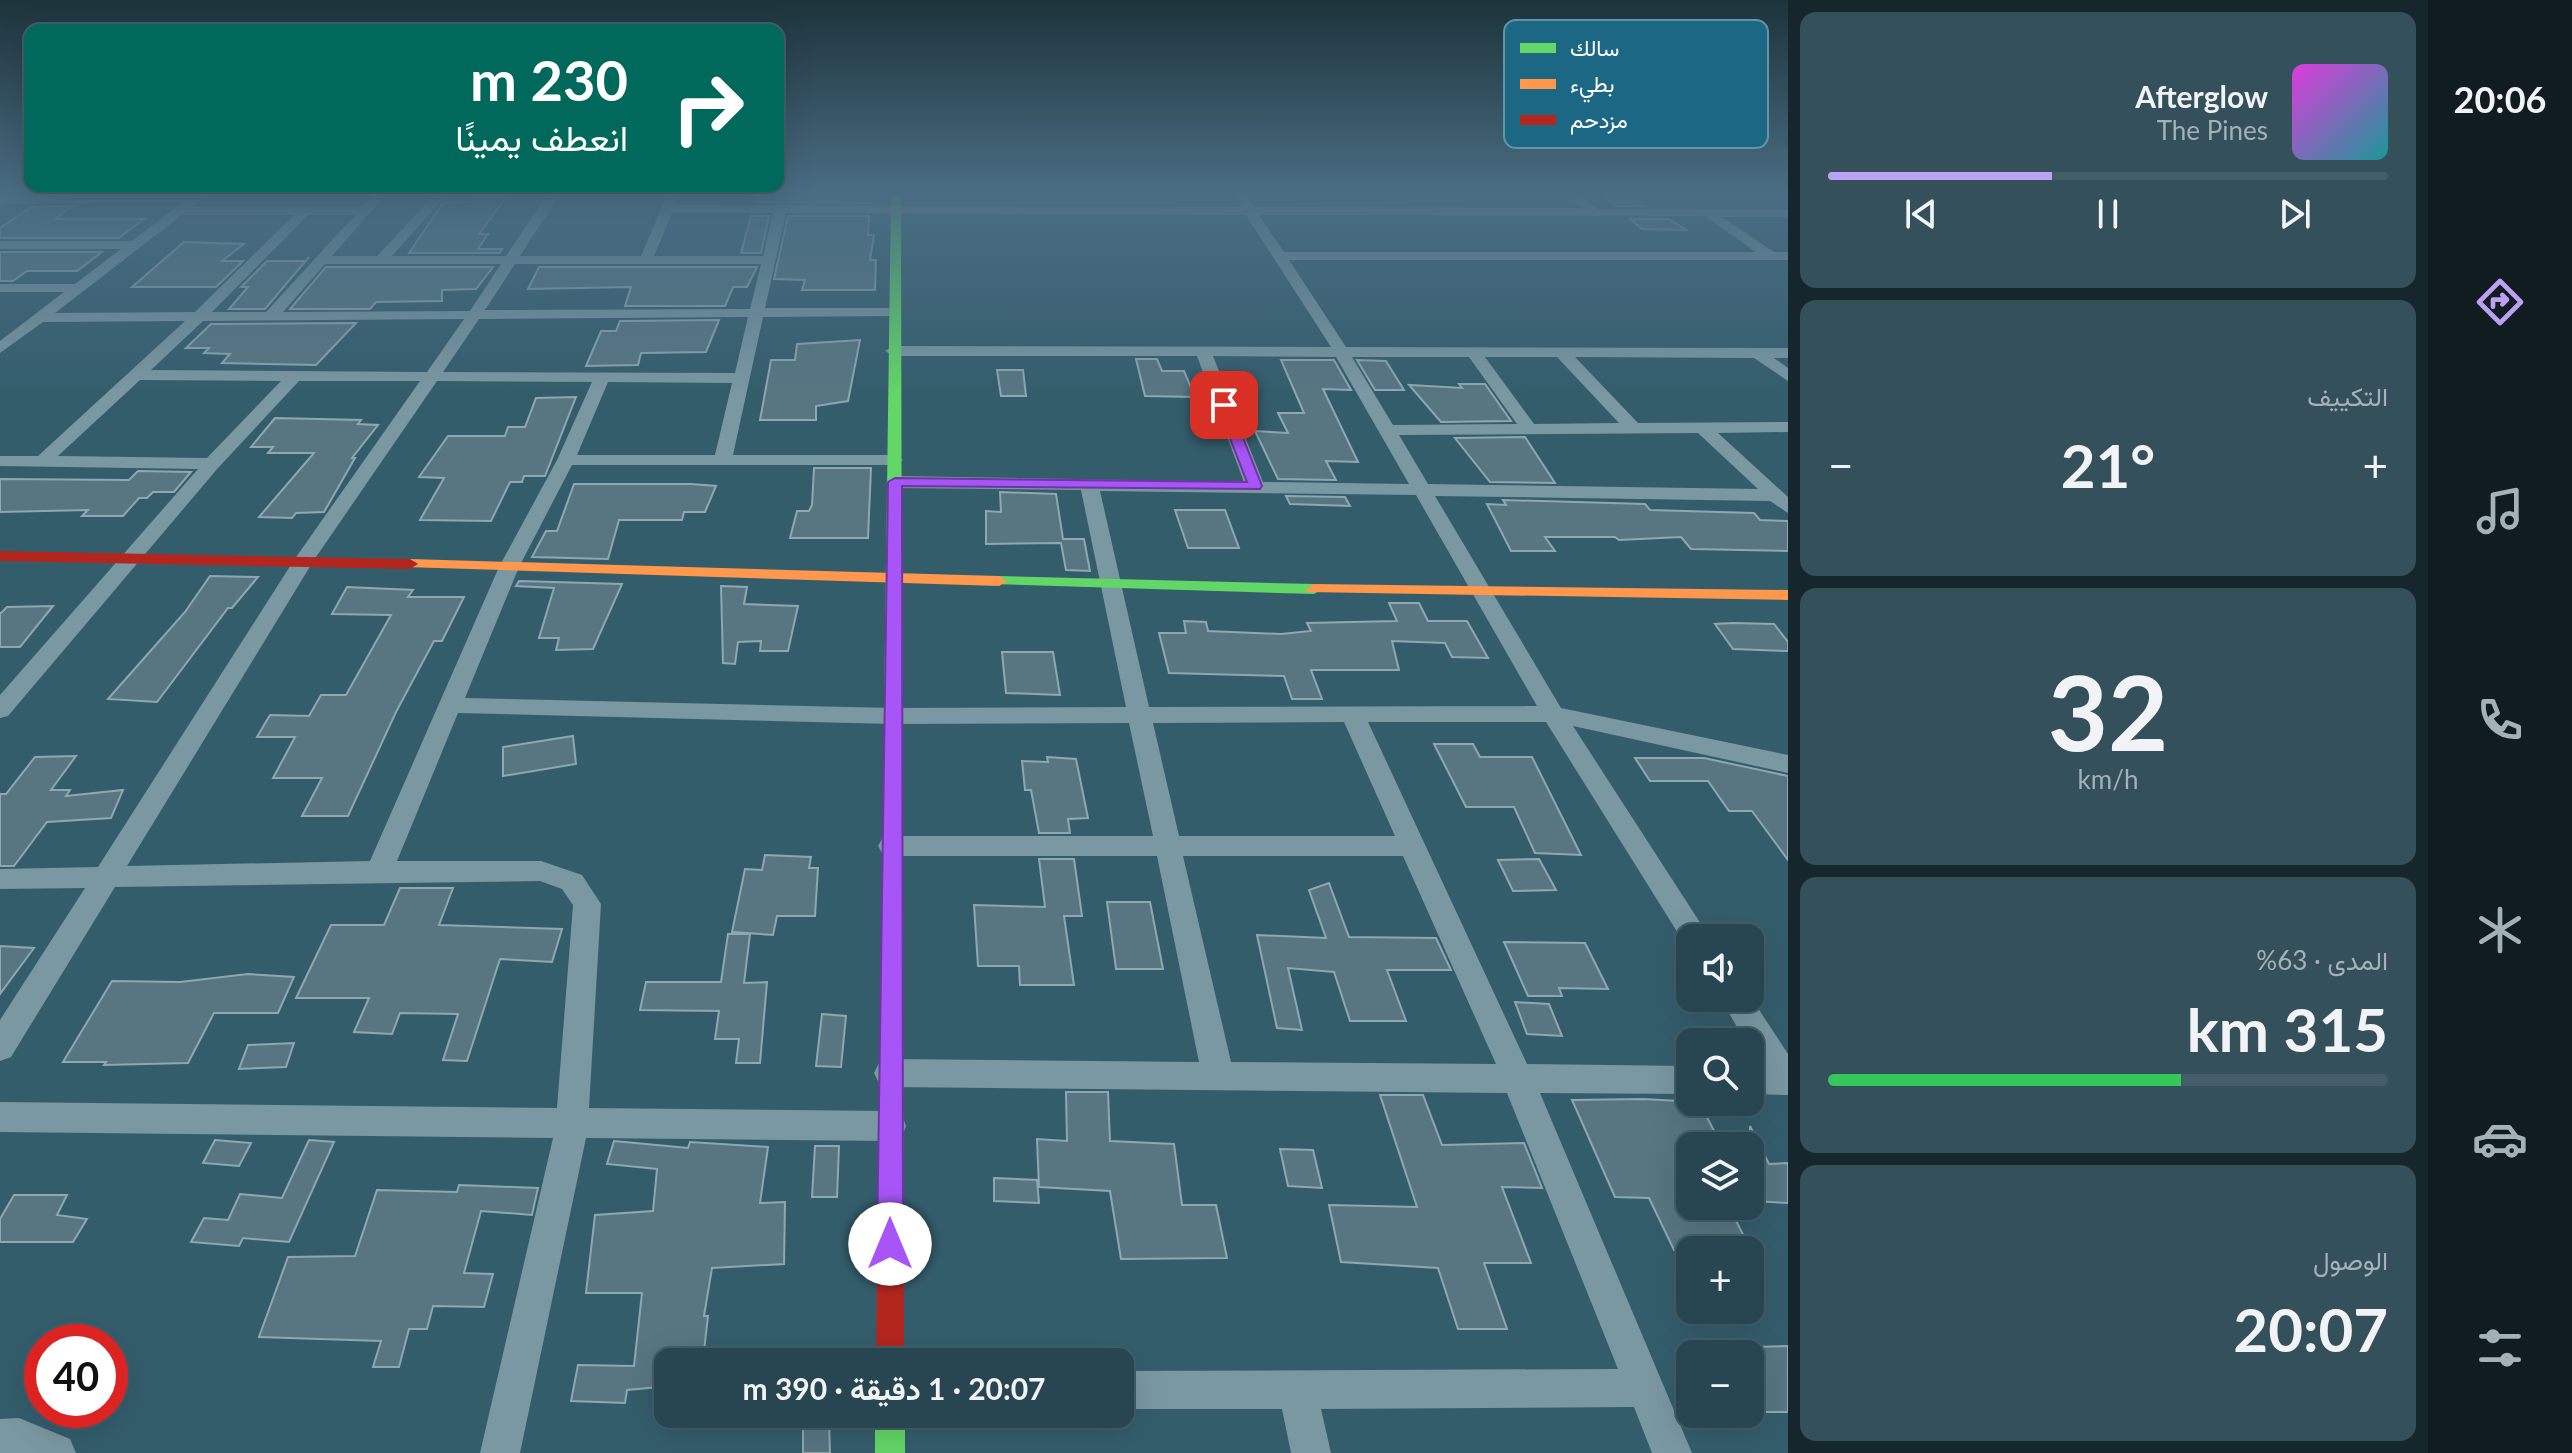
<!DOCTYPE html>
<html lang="ar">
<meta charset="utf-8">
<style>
:root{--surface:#274651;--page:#33505b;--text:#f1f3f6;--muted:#a4b1b7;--line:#435e68;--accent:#bca0f2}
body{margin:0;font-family:Lato,Vazirmatn,sans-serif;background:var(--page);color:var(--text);direction:rtl;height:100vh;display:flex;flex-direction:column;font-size:30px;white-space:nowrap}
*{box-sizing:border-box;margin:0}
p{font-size:26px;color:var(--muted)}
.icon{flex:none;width:44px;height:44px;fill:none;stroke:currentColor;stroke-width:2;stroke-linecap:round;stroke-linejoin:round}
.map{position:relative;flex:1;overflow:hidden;direction:ltr}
.panel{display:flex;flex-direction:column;gap:12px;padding:12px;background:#15262d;width:640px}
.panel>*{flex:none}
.banner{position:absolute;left:24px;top:24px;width:760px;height:168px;border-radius:16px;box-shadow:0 8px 32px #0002,0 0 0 2px var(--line);direction:rtl;background:#00695c;color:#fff;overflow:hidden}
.buttons{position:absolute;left:1676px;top:924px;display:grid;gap:16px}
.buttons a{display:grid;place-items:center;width:88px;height:88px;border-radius:16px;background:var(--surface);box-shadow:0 8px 32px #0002,0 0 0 2px var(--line);font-size:40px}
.speed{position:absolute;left:24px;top:1324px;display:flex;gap:16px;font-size:40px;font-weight:700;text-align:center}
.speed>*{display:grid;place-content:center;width:104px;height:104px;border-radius:50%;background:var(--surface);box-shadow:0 8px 32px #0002,0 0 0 2px var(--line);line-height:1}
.speed .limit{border:12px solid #d22;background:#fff;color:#111}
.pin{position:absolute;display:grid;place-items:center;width:68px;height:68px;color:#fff;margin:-34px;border-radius:16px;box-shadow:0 4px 12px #0006}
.me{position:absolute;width:88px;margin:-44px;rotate:0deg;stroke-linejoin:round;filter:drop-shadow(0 0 6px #0008)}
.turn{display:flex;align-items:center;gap:28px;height:168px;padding:0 24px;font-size:36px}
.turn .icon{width:104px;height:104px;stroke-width:2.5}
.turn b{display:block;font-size:56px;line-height:68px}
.big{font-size:60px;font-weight:700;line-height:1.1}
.panel .card{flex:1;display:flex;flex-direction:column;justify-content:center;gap:12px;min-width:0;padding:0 28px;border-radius:16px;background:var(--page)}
.panel .dial{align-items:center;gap:0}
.dial b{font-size:104px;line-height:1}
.song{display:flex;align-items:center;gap:24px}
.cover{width:96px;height:96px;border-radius:12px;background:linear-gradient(135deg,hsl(300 70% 55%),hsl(180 70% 35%))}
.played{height:8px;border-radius:4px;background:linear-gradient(90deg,var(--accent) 40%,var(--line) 40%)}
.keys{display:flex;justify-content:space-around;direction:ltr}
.heat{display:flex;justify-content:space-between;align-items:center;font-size:44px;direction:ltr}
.charge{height:12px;border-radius:6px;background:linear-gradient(90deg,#34c759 63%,var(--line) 0)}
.trip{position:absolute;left:654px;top:1348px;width:480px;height:80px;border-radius:16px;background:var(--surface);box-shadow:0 8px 32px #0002,0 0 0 2px var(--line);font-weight:700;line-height:80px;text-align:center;direction:rtl}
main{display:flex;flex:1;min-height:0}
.menu{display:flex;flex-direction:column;width:144px;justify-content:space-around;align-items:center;background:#101c20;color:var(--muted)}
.menu .icon{width:56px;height:56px}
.menu .current{color:var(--accent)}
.menu b{font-size:36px;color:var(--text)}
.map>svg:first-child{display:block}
.building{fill:#577682;stroke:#8ea7b0;stroke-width:2}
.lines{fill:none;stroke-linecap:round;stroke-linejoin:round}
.street{fill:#7a98a2;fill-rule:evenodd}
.fast{fill:#63d668;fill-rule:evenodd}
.slow{fill:#ff974d;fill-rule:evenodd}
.jam{fill:#b3261e;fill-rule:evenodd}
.route{fill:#a855f7;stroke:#6d37a1;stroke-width:2}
.key{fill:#1c6884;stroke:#6095a9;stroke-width:2}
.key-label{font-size:22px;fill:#fff}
</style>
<main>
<nav class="menu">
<b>20:06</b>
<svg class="icon current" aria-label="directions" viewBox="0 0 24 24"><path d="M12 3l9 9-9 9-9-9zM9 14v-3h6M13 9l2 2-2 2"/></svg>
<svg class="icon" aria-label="music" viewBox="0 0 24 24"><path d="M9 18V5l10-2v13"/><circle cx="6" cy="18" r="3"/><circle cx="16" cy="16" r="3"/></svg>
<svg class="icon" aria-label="phone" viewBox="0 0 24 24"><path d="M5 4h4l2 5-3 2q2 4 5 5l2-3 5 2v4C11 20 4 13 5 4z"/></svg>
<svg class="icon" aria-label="climate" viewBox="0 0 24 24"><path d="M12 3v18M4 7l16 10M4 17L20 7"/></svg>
<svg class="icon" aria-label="car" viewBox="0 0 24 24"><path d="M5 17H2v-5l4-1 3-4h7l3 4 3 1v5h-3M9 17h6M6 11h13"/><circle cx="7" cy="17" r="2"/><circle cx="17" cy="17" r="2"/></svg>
<svg class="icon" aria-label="filters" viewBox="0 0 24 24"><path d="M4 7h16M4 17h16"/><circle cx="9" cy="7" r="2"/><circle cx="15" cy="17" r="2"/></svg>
</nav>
<section class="panel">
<div class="card">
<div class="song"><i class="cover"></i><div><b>Afterglow</b><p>The Pines</p></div></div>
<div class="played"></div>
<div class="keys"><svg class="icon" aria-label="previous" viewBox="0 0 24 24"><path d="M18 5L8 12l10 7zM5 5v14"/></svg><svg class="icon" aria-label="pause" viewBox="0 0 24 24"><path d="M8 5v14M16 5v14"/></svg><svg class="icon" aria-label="next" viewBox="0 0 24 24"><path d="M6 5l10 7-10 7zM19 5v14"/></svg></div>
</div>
<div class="card"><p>التكييف</p>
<div class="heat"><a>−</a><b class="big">21°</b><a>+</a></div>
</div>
<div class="card dial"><b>32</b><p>km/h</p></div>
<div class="card"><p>المدى · 63%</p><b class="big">315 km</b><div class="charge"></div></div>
<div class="card"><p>الوصول</p><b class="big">20:07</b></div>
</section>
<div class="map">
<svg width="1788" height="1453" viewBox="0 0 1788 1453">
<rect width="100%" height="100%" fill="#345d6c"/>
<!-- building -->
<g class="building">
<polygon points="757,192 871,192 870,203 755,202"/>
<polygon points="1600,192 1624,192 1647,206 1616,206"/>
<polygon points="476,195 508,195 479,234 488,234 478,249 502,249 499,253 409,253 443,203 471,202"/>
<polygon points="73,206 55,219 144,219 119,238 0,238 0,228 31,207"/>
<polygon points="751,216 769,216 761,253 741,253"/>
<polygon points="788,216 869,216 868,235 874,235 870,260 876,260 875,290 802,290 805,280 774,279"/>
<polygon points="1630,219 1669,219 1686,230 1642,229"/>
<polygon points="184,242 244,244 222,261 243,261 216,287 132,287"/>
<polygon points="0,252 102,252 77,271 27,271 13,281 0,281"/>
<polygon points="309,257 265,309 229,309 248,287 241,287 267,261 306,261"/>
<polygon points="326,267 493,267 476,289 442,290 442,301 376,302 370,309 290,309"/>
<polygon points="539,267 757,267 747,287 733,287 725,306 625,306 631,287 528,289"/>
<polygon points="719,320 706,352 641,353 638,365 586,366 601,331 616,331 620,321"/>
<polygon points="356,323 316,365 222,363 230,354 204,353 209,348 186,348 211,324"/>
<polygon points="860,340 848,401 816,406 816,420 760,420 771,360 795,360 797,344"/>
<polygon points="1136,359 1157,359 1162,371 1184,371 1195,397 1145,396"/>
<polygon points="1281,360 1334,360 1351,390 1323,389 1358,462 1326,461 1336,480 1278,479 1255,431 1288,433 1278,413 1304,413"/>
<polygon points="1357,360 1386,361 1404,390 1375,390"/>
<polygon points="997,370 1023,370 1026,396 1001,396"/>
<polygon points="1459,384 1485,384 1511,421 1441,422 1409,385 1462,388"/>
<polygon points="576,397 545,476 524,476 522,482 510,482 491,521 420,520 444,478 419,477 448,436 505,436 508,427 525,427 536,398"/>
<polygon points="275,418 361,420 358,424 378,425 352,458 355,458 324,512 296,513 292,518 259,517 314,453 268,453 273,447 251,447"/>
<polygon points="1525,437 1555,483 1490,482 1455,438"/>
<polygon points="814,468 871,468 868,538 790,538 797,511 809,511 812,505"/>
<polygon points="138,471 191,472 174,492 153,492 147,498 139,498 123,516 82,516 88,510 0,512 0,479 129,480"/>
<polygon points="574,484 691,484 716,486 705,512 684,512 682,520 619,520 608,559 532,557 546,531 557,531"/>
<polygon points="1000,492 1056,494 1063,539 1084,539 1090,571 1066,570 1061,543 986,544 986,511 1001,512"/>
<polygon points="1286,496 1345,497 1350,506 1290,504"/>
<polygon points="1503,500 1645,504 1650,510 1754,513 1760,520 1788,521 1788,551 1691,549 1681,537 1619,540 1615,537 1545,537 1555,551 1511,551 1487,504 1506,505"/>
<polygon points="1175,510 1225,510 1239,548 1188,548"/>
<polygon points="210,576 258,577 232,608 228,608 157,702 108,699 185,612"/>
<polygon points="519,581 622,584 593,649 556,650 559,638 539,638 554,588 516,586"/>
<polygon points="721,586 747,587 744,604 798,606 788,651 760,651 761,641 738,642 735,664 723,663"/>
<polygon points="347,587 413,590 408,597 464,597 442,641 434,641 396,712 348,816 302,816 322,778 273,778 295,737 257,737 270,715 309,716 321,695 346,695 391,615 332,614"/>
<polygon points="1389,603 1419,603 1428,621 1467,621 1488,658 1452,657 1445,643 1392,641 1399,670 1311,670 1322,699 1292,699 1284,676 1169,673 1159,633 1186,633 1184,621 1206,622 1208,631 1281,634 1311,631 1307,623 1397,621"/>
<polygon points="53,606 20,647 0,647 0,614 7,607"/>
<polygon points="1733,623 1774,624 1788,642 1788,651 1733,649 1715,624"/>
<polygon points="1002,652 1053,652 1060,695 1006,693"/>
<polygon points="573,736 576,764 503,776 503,747"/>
<polygon points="1434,744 1473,744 1480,757 1532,757 1581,855 1535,853 1514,807 1466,807"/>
<polygon points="76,756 51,790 70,790 66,796 123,790 111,818 47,822 14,866 0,866 0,794 6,794 35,757"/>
<polygon points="1047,757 1076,759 1088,818 1068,819 1070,833 1039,833 1031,790 1025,790 1022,761 1048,762"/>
<polygon points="1635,758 1704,758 1788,776 1788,860 1752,811 1729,811 1708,781 1650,781"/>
<polygon points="765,855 811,857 809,868 818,868 815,916 777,916 773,935 732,932 745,869 762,870"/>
<polygon points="1039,859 1074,859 1082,916 1064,916 1074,985 1020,985 1019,966 978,966 974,905 1045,907"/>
<polygon points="1539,859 1556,890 1513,891 1498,860"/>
<polygon points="1329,883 1349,937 1436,938 1451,970 1387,970 1406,1021 1350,1021 1334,972 1288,968 1302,1030 1277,1028 1257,935 1326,938 1309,890"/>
<polygon points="400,888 453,888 439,925 562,929 552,962 500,959 467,1061 443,1060 458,1014 400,1013 392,1034 354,1032 369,998 296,998 331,925 384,925"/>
<polygon points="1107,902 1150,902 1163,969 1116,969"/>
<polygon points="728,934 750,934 744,983 767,982 760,1063 736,1063 739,1039 715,1039 719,1011 640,1010 646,982 721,982"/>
<polygon points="1504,942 1585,943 1608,989 1559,988 1562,996 1528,996"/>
<polygon points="0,946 34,948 0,994"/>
<polygon points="248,974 294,977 278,1013 214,1013 188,1063 104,1065 106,1062 63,1062 112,981 180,982"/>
<polygon points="1515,1002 1549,1004 1562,1036 1527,1034"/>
<polygon points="822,1014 846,1016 841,1067 816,1066"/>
<polygon points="294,1043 286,1067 239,1069 248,1045"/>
<polygon points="1066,1092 1108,1092 1110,1141 1174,1144 1182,1205 1216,1205 1227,1258 1121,1259 1110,1191 1039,1187 1037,1139 1067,1141"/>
<polygon points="1380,1095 1423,1095 1442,1145 1524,1143 1542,1188 1502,1187 1531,1263 1484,1263 1507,1329 1458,1329 1438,1268 1341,1262 1329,1205 1417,1207"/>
<polygon points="1643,1099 1699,1102 1722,1146 1690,1146 1690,1212 1732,1213 1751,1250 1674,1250 1649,1198 1615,1197 1572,1100"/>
<polygon points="1750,1126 1769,1164 1788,1163 1788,1203 1750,1201"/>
<polygon points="215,1140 251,1143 239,1166 203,1163"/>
<polygon points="309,1140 334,1142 289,1242 243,1238 239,1246 191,1242 204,1218 228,1220 240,1194 282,1198"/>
<polygon points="614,1141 688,1148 690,1142 768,1147 760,1203 785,1202 784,1264 712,1268 704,1316 708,1316 703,1360 661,1361 659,1387 627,1390 625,1403 571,1401 578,1365 634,1366 642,1293 586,1293 595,1215 653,1211 657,1169 607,1164"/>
<polygon points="815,1146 839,1146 837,1197 812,1197"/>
<polygon points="1280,1149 1313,1150 1322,1188 1288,1186"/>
<polygon points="994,1178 1037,1180 1039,1203 994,1201"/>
<polygon points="459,1185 538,1188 532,1215 481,1211 464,1273 493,1274 484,1307 433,1306 427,1329 409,1329 399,1367 373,1367 381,1341 259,1337 288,1257 355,1256 377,1190 457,1192"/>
<polygon points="14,1195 67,1195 57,1215 87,1219 73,1242 0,1242 0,1219"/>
<polygon points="1788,1346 1788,1412 1750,1412 1750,1347"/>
<polygon points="829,1420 830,1453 803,1453 803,1422"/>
</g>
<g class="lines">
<!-- street -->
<g class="street">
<path d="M197,192H210L192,207H362L376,192H388L332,256H377L437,192H449L392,256H506L549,192H561L520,256H641L668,192H680L675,205L1242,207L1232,192H1244L1254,207L1582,208L1563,192H1576L1597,209H1788V217H1722L1774,252H1788V260H1289L1346,347L1788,348V358H1774L1788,368V381L1754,358L1575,357L1638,423L1788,422V432L1718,433L1788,497V513L1770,501L1435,496L1561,708L1788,755V773L1573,726L1710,938H1690V947L1686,946L1546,722H1368L1527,1064L1690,1066V1094L1540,1093L1692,1453H1652L1634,1407L1321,1409L1331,1453H1291L1282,1409H1120V1371L1618,1369L1507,1093L890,1087L879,1083L874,1073L879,1063L890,1059L1199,1062L1157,856H891L882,853L878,846L882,839L891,836H1153L1129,723L892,724L458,713L397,861H541L582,875L601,904L589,1108L890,1111L902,1115L906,1126L902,1137L890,1141L586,1138L520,1453H480L553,1138L0,1132V1102L557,1108L573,905L562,889L540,881L115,887L11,1057L0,1061V1020L85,888L0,889V869L98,867L294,560L420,381H299L218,468L8,716L0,718V695L198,469L0,466V456H38L185,321L43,322L0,353V341L64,292H0V284H75L121,249H0V241H132L183,202L0,204V196ZM672,213H773L763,256H654ZM786,213L1246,215L1331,347L893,346L885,351L893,356H1197L1244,482L895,476L886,482L895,488L1081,490L1126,707L892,708L465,698L519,567L572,465H894L903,460L894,455H733L763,317L894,316L901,312L894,308H765ZM182,215H294L195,312L55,313ZM308,215H355L266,312H212ZM1259,215L1705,216L1756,252H1284ZM325,264H501L470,311L283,312ZM515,264H761L750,309L485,310ZM748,317L735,373L443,372L479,319ZM464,319L427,372L151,370L203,321ZM1213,356L1336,357L1409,484L1263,482ZM1352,357H1469L1517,424L1393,425ZM1485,357H1557L1619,423L1534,424ZM140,380L281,381L207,458L58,456ZM437,381L592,382L557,460L499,567L370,861L127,866L314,560ZM608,382L732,383L715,455H577ZM1698,433L1758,489L1428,484L1399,435ZM1100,491L1416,495L1537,706L1149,707ZM1344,722L1395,836H1179L1153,723ZM1183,856H1403L1496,1064L1231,1062Z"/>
<polygon points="1750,996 1788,1054 1788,1095 1750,1094 1750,1066 1761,1066 1750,1042 1746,1042 1720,998"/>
<polygon points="19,1418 70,1439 76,1453 0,1453 0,1419"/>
</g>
<!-- fast -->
<g class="fast">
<polygon points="891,192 901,192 902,711 893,717 884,711"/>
<polygon points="999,576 1314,584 1322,589 1314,594 993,584 991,581 993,578"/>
<rect x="875" y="1414" width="30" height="39"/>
</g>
<!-- slow -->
<g class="slow">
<polygon points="410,559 999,576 1007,581 999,586 405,567 402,564"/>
<polygon points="1314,584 1788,590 1788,600 1308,592 1306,589"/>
</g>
<!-- jam -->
<g class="jam">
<polygon points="0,551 410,559 418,564 410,569 0,561"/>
<polygon points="893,705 902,711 904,1362 876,1362 884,711"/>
</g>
</g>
<!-- sky -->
<linearGradient id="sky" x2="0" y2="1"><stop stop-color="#1d333b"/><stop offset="0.49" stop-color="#4a6d83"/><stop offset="1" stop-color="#4a6d83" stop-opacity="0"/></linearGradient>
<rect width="1788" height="395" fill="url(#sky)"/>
<!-- route -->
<polygon class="route" points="1224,402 1230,405 1262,486 1260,489 902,486 903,1244 900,1254 890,1258 880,1254 877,1244 888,482 895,478 1247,482 1217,405"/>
<!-- legend -->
<rect x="1504" y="20" width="264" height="128" rx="12" class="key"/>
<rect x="1520" y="43" width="36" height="10" fill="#63d668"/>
<rect x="1520" y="79" width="36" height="10" fill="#ff974d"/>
<rect x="1520" y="115" width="36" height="10" fill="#b3261e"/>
<g class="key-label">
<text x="1570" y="56">سالك</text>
<text x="1570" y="92">بطيء</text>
<text x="1570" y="128">مزدحم</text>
</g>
</svg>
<div class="buttons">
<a><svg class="icon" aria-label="sound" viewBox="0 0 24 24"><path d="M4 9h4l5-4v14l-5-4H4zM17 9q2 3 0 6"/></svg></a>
<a><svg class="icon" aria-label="search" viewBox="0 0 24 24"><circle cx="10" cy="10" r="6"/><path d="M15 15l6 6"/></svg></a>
<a><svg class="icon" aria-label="layers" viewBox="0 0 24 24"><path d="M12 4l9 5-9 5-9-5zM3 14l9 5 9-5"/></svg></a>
<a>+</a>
<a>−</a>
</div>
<div class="speed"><div class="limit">40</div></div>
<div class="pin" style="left:1224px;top:405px;background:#d93025"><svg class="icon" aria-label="arrive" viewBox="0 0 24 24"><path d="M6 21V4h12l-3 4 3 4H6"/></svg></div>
<svg class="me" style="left:890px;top:1244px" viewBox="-20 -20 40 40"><circle r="19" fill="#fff"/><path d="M0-13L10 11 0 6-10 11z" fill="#a855f7"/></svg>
<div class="trip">20:07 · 1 دقيقة · 390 m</div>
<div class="banner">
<div class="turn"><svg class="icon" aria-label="right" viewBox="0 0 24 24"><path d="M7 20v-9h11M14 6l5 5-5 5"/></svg><div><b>230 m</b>انعطف يمينًا</div></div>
</div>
</div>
</main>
